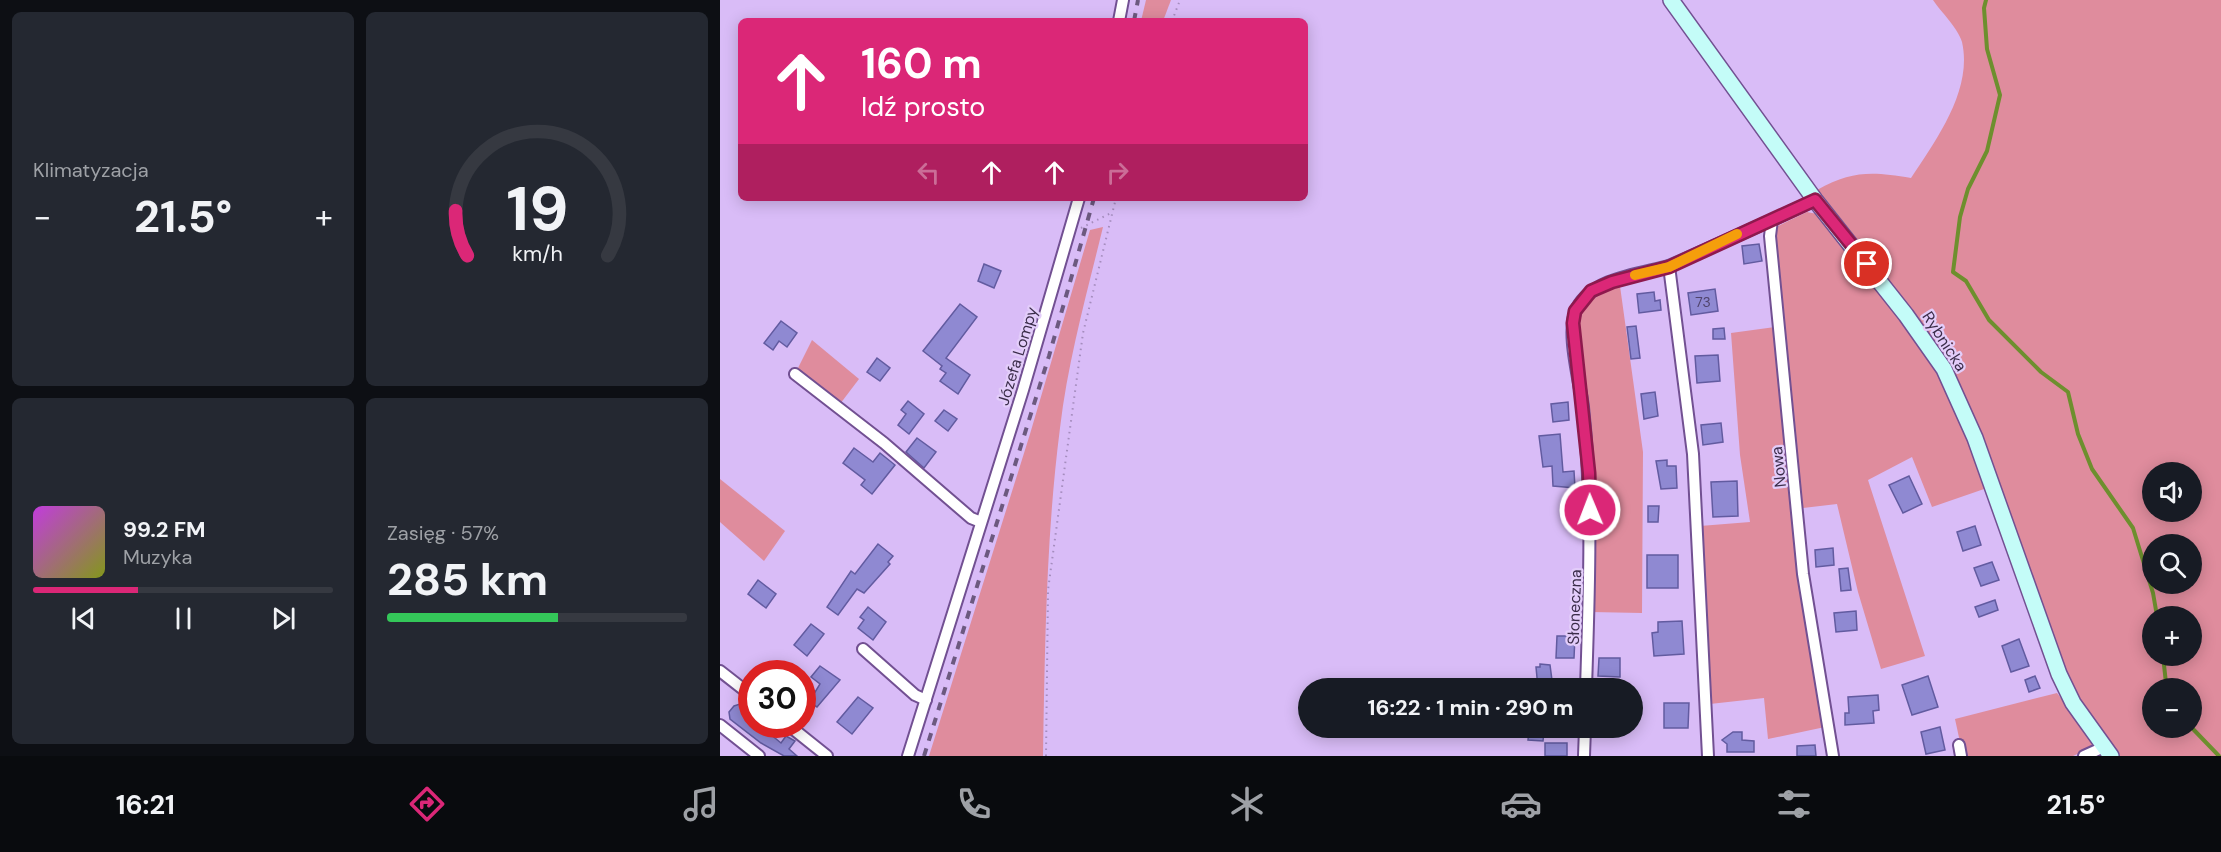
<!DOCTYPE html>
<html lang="pl">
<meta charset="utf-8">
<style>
:root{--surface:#171b24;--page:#242831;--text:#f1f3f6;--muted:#9ea1a6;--line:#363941;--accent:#db2777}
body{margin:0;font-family:"DM Sans",sans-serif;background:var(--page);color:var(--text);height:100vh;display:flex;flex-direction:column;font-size:22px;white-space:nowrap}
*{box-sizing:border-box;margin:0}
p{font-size:20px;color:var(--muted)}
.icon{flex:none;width:33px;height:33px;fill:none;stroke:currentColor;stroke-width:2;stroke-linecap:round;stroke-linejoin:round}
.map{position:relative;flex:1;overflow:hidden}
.sheet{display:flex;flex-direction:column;gap:12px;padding:12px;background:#0d0f14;width:720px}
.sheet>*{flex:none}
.guide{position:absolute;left:18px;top:18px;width:570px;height:183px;border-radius:9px;box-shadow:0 3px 15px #0003;background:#db2777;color:#fff;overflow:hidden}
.fabs{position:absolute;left:1422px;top:462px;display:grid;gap:12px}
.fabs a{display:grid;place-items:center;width:60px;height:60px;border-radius:50%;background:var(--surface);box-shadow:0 3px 15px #0003;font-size:30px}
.speed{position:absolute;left:18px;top:660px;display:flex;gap:12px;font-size:30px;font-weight:700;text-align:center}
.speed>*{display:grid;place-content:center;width:78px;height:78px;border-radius:50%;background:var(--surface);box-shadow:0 3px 15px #0003;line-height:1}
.speed .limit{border:9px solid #d22;background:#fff;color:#111}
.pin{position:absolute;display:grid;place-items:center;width:51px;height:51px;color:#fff;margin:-26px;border:3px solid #fff;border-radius:50%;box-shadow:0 2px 6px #0007}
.me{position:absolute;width:66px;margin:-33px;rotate:359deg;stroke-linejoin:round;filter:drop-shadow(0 0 4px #0008)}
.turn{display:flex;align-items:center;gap:21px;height:126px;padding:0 24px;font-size:27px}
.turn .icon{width:78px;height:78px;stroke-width:2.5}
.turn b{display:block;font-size:42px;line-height:51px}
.lanes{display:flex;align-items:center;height:57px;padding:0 24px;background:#0003;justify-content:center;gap:30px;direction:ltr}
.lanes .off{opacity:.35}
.big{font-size:45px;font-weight:700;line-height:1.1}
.sheet .widget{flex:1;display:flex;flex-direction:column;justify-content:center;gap:9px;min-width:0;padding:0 21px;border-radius:9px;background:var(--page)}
.sheet .dial{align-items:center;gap:0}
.dial svg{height:156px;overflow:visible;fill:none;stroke:var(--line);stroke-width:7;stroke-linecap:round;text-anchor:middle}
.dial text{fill:var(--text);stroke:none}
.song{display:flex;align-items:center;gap:18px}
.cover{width:72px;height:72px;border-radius:9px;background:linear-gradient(135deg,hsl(290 70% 55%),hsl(70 70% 35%))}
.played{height:6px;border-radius:3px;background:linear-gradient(90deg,var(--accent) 35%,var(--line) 35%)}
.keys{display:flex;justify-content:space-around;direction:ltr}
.heat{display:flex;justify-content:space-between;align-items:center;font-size:33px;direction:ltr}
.charge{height:9px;border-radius:4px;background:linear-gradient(90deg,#34c759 57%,var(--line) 0)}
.sheet .tiles{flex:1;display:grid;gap:12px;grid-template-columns:repeat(2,1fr)}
.trip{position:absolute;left:578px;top:678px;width:345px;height:60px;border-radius:30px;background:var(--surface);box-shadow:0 3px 15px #0003;font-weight:700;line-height:60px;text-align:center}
.dock{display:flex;height:96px;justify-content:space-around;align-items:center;background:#090b0e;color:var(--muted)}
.dock .icon{width:42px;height:42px}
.dock .active{color:var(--accent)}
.dock b{font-size:27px;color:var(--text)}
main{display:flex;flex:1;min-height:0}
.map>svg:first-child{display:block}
.green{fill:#df8c9d;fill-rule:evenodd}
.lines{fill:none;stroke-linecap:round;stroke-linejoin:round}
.stream{stroke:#6d8f2e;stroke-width:4}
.building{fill:#8f89d2;stroke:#625ba0;stroke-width:1.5}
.street-casing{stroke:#725092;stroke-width:14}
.secondary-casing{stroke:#725092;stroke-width:18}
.path{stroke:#a58dbe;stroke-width:2;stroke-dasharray:1.5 4.5;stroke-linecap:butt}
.street{stroke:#fff;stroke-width:10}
.secondary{stroke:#c4fcf8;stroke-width:15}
.rail{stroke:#6c597f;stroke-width:4;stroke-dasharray:8 8;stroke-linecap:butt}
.route-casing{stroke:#8e194d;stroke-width:15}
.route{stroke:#db2777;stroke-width:10}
.slow{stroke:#f59e0b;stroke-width:10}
.labels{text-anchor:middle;stroke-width:4.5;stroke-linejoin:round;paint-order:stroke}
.number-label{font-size:14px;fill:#50446c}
.street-label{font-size:16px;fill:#3b2d4a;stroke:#e3cdfa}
</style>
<main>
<section class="sheet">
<div class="tiles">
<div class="widget"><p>Klimatyzacja</p>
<div class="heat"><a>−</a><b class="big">21.5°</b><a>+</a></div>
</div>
<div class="widget dial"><svg viewBox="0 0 100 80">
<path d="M14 69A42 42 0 1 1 86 69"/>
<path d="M14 69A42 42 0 0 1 8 46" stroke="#db2777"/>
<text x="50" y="56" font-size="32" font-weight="700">19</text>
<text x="50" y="72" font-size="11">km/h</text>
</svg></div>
<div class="widget">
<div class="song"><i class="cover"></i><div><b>99.2 FM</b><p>Muzyka</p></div></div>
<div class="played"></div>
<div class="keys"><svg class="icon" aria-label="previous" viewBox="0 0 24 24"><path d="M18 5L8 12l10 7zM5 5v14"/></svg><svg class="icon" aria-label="pause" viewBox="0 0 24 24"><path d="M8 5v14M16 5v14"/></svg><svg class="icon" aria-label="next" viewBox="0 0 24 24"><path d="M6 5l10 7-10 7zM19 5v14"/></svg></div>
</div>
<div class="widget"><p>Zasięg · 57%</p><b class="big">285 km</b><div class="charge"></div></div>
</div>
</section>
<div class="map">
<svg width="1501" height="756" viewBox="0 0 1501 756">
<rect width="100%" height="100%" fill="#d9bcf7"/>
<!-- green -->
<g class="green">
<polygon points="426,0 451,0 443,21 421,21"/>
<path d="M1213,0H1501V756H1400L1350,692L1253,416L1097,190C1133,170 1153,172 1191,178C1216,140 1253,90 1242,42C1238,28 1221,12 1213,0ZM1432,472H1472V512H1432ZM1432,544H1472V584H1432ZM1432,616H1472V656H1432ZM1432,688H1472V728H1432Z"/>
<polygon points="1087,212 1097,214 1190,327 1225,383 1267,488 1212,507 1192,457 1148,480 1205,656 1161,669 1138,592 1117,504 1083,508 1055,240 1058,226"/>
<path d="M383,227C367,293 348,360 340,428C326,537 325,646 323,756H209L310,434L370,230Z"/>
<polygon points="900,286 923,452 922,613 871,612 875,537 874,461 862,377 858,318 866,301"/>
<polygon points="1055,327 1075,554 1105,727 1048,739 1044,698 990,704 980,526 1030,522 1020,455 1011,333"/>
<polygon points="92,340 139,379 120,404 77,370"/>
<polygon points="0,479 65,531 44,561 0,522"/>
<polygon points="1337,693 1373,740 1371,748 1353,756 1243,756 1235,719"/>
</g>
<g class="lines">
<!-- stream -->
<g class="stream">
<polyline points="1266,0 1264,8 1267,49 1280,95 1267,151 1248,189 1240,217 1233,272 1246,281 1269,320 1321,372 1348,392 1358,434 1372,469 1413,528 1433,593 1437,616"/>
<polyline points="1443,656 1446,683 1455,688"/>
<polyline points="1472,723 1473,729 1499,756"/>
</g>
</g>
<!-- building -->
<g class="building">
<polygon points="1039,244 1042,261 1024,264 1022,246"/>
<polygon points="264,264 281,271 274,288 258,281"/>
<polygon points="995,289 998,311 971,315 968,293"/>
<polygon points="934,292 935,301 940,300 941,310 919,313 917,294"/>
<polygon points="240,304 257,317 226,358 250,375 238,394 220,381 226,373 220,369 222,366 203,351"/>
<polygon points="61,321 77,333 67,347 59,341 53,350 44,343"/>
<polygon points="916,326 920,358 911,359 907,327"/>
<polygon points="1004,328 1005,339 993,339 993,329"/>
<polygon points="998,355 1000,381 977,383 975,356"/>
<polygon points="157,358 170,368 160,381 147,372"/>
<polygon points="935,392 938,416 924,419 921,394"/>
<polygon points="188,401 204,414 189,434 178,425 186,414 181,410"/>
<polygon points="848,402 849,420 833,422 831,404"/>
<polygon points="224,410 237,419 228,431 215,421"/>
<polygon points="1001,423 1003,442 983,445 981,425"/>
<polygon points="840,434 843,472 854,471 855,488 833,486 832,466 823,467 819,436"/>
<polygon points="197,438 216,452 204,468 186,452"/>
<polygon points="134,448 153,462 160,453 175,465 152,494 141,485 145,480 123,463"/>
<polygon points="947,460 947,466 956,466 957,488 941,489 936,461"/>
<polygon points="1189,476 1202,504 1183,513 1169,485"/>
<polygon points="1017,481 1018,516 993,517 991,482"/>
<polygon points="928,506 939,506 938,522 928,522"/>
<polygon points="1255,526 1261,545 1243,551 1237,532"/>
<polygon points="158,544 173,556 168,562 170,564 144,593 137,589 118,615 107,607 131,571 135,574"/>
<polygon points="1113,548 1114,565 1096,567 1095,550"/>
<rect x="927" y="555" width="31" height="33"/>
<polygon points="1272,562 1279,580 1261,586 1254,568"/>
<polygon points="1128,568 1131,590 1121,591 1119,569"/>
<polygon points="38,580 56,594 46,608 28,594"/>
<polygon points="1275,600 1278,610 1259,617 1255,607"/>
<polygon points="148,607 166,622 153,640 138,628 144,620 140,617"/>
<polygon points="1136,611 1137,630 1116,632 1114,613"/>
<polygon points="962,621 964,654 934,656 932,633 938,632 938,622"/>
<polygon points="91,624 104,634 87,656 74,645"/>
<polygon points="837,636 855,636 854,658 836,658"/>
<polygon points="1299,639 1309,666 1291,672 1282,646"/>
<polygon points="879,658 900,658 900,677 878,676"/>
<polygon points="820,664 830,665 833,688 818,688 816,667 820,667"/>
<polygon points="100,666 120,680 97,707 89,702 100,684 91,677"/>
<polygon points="1208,676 1218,707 1192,715 1182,685"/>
<polygon points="1315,676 1320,688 1309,692 1305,680"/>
<polygon points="1158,695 1159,710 1153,711 1154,723 1125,725 1125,713 1129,713 1128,697"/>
<polygon points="138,697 153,708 132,734 117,722"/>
<polygon points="944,703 969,703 968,728 944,728"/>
<polygon points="20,704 32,714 32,724 38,724 61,743 66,736 75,741 69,749 77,756 64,756 41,743 10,719 9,712 14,706"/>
<polygon points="1220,727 1225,750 1206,754 1201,732"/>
<polygon points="809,730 824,731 823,741 808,740"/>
<polygon points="1013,732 1022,732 1022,740 1034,741 1034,752 1007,752 1007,744 1002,740"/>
<rect x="825" y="743" width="22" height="13"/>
<polygon points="1095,745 1096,756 1077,756 1077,746"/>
</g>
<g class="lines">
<!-- street casing -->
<g class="street-casing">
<g id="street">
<polyline points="399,21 403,0"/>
<polyline points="1095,200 1052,220 1050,236 1083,574 1113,756"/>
<polyline points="75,374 164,443 251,518 261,522"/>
<polyline points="143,649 195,695 206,700"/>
<polyline points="0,671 32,696"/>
<path d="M866,688C869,594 873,501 863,407C860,382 845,330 857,308C873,278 919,274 949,266"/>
<polyline points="67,724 107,756"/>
<polyline points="0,725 39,756"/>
<polyline points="1239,745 1241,756"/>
<polyline points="188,756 303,390 359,198"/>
<polyline points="864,756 865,728"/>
<polyline points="988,756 973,454 949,266 1052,220"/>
<polyline points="1364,756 1384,747"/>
</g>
</g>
<!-- secondary casing -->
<g class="secondary-casing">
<polyline id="secondary" points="951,0 1095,200 1186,315 1224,369 1255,438 1339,674 1353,703 1391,756"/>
</g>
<!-- path -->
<g class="path">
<polyline points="452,21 460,0"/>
<polyline points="361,228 393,212"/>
<polyline points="326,756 328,590 363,333 396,198"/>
</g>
<!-- street -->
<use href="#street" class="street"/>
<!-- secondary -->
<use href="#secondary" class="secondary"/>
<!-- rail -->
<g class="rail">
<polyline points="414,21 418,0"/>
<polyline points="204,756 329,356 374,198"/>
</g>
</g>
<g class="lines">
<!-- route casing -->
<g class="route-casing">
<polyline id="route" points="870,510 869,473 853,323 855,311 871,291 892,282 949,267 1095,200 1147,264"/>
</g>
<!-- route -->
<use href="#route" class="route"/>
<!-- slow -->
<polyline class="slow" points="915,275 949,267 1017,234"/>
</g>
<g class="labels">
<!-- number labels -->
<g class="number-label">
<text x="983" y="307">73</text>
</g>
<!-- street labels -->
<g class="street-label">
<text transform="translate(1225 341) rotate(57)" y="6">Rybnicka</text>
<text transform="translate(297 356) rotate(-73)" y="6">Józefa Lompy</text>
<text transform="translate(1058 467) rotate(-96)" y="6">Nowa</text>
<text transform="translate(854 607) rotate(-88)" y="6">Słoneczna</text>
</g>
</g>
</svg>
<div class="fabs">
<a><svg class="icon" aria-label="sound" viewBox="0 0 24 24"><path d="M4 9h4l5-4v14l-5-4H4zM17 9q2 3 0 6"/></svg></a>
<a><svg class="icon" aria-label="search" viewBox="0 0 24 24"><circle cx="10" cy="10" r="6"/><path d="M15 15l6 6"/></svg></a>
<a>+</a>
<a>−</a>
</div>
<div class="speed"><div class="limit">30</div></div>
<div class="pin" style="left:1147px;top:264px;background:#d93025"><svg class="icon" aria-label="arrive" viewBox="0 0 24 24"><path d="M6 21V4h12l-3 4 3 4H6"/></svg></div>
<svg class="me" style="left:870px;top:510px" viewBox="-20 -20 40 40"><circle r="17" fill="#db2777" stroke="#fff" stroke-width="3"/><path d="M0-11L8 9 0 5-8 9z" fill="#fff"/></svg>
<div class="trip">16:22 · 1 min · 290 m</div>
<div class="guide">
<div class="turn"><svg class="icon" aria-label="ahead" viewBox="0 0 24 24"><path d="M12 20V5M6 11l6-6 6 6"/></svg><div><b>160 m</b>Idź prosto</div></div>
<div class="lanes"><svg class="icon off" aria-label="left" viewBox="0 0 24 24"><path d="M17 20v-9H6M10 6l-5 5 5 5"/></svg><svg class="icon" aria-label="ahead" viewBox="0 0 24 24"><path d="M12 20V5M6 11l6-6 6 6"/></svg><svg class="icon" aria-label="ahead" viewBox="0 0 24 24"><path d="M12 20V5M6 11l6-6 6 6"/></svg><svg class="icon off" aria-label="right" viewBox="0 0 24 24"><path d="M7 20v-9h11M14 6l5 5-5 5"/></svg></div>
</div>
</div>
</main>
<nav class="dock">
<b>16:21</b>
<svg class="icon active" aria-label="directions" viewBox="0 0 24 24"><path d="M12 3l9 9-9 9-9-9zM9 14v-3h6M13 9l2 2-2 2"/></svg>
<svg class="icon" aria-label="music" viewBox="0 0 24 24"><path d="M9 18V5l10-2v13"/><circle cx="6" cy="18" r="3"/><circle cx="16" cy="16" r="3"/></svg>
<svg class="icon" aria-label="phone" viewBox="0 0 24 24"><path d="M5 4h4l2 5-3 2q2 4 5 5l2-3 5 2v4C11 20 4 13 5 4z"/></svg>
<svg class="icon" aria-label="climate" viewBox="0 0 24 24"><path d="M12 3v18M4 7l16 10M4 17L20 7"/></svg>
<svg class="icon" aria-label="car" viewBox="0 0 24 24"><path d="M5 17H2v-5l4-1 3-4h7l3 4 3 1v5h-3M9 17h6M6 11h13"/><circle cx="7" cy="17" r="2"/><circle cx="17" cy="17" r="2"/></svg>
<svg class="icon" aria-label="filters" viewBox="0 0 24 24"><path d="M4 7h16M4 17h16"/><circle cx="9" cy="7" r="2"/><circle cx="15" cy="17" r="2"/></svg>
<b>21.5°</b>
</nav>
